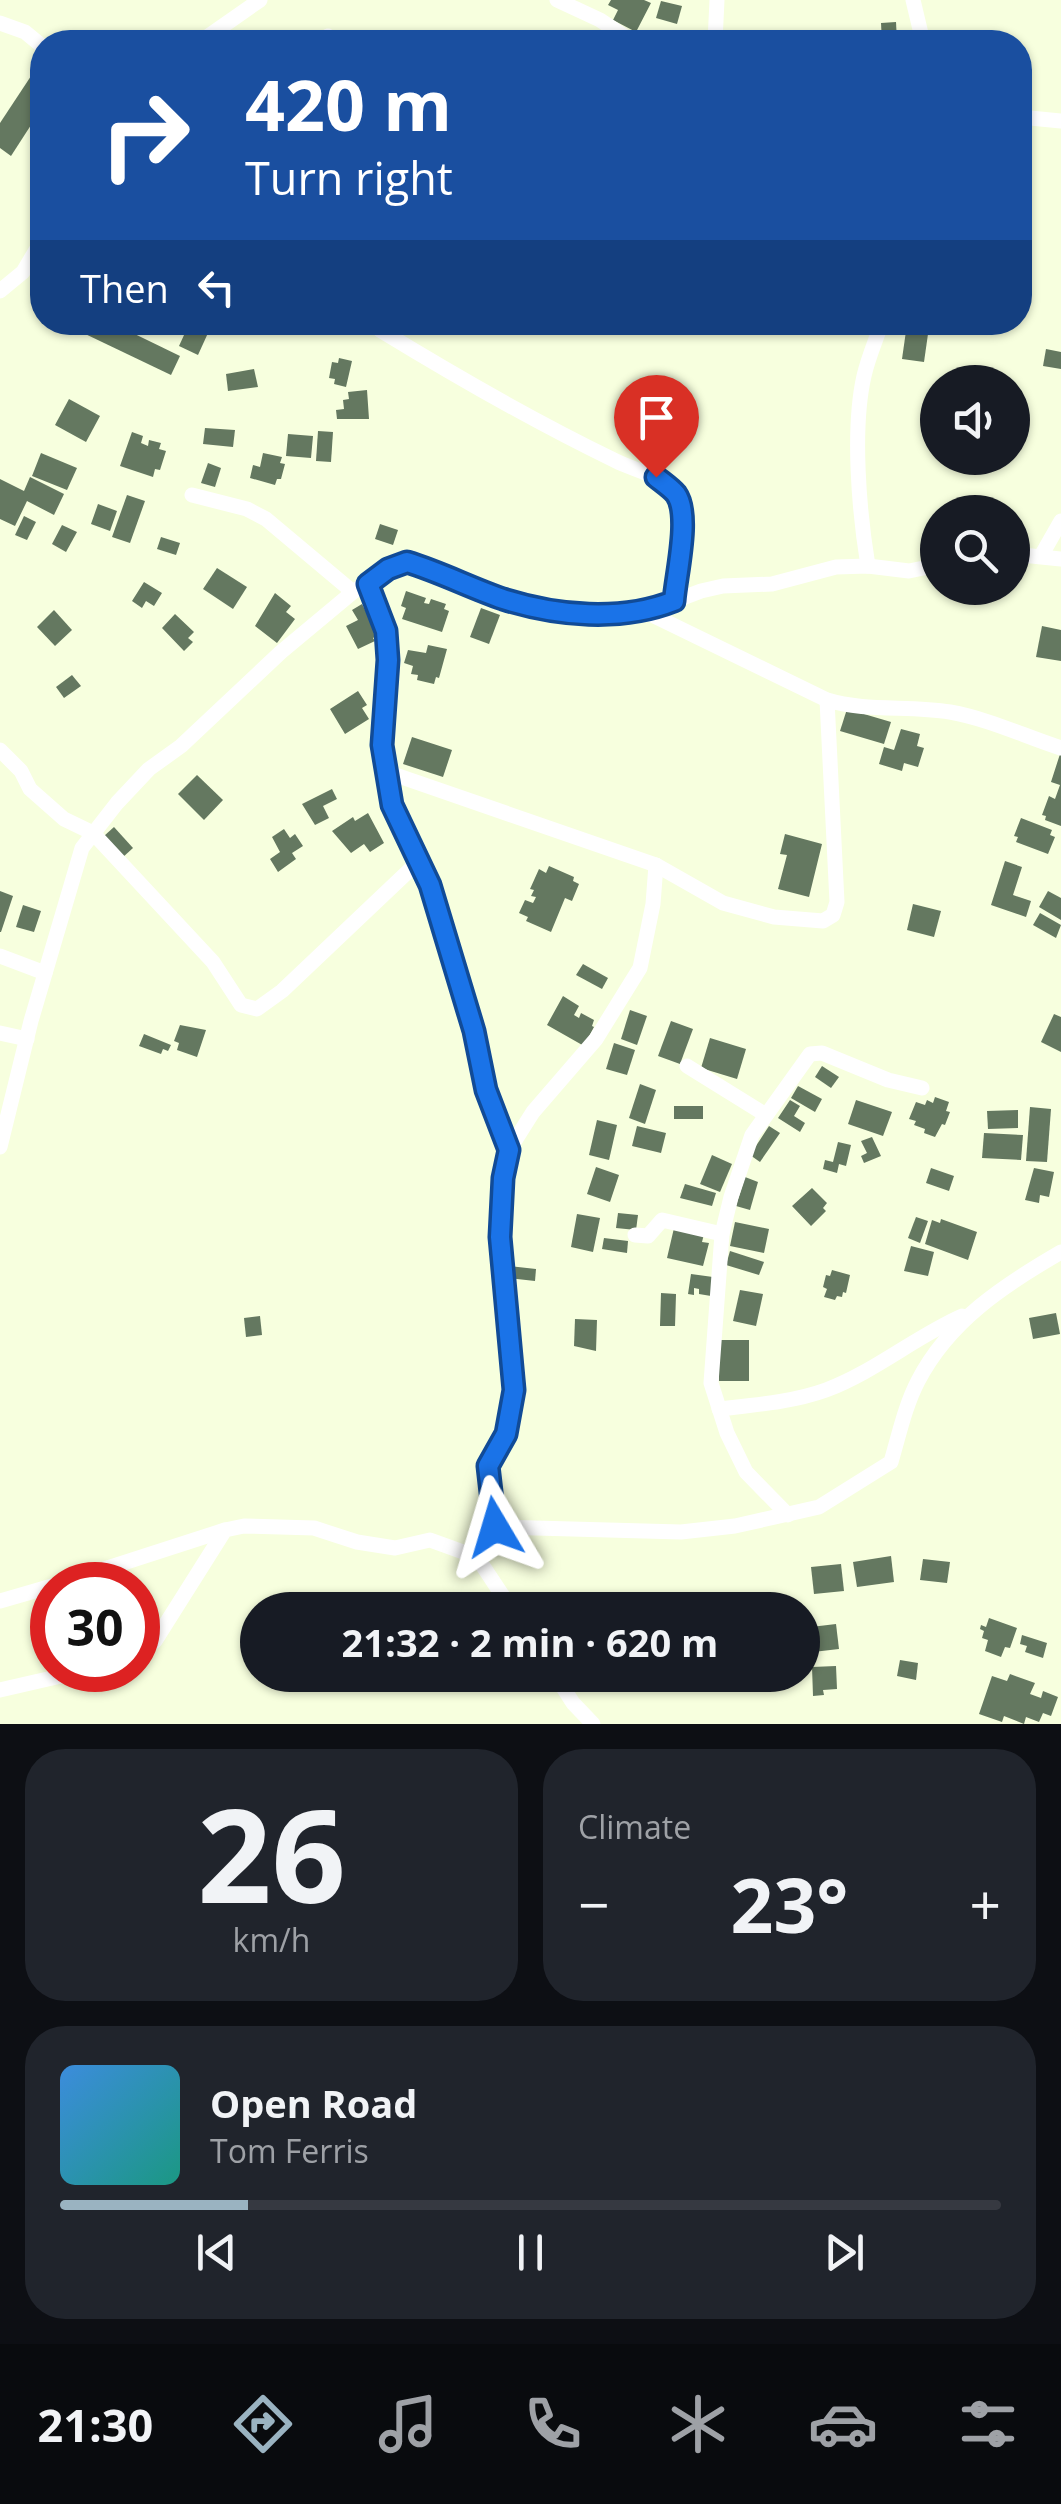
<!DOCTYPE html>
<meta charset="utf-8">
<style>
:root{--surface:#171b24;--page:#20242c;--text:#f1f3f6;--muted:#9ea1a6;--line:#363941;--accent:#9ab3c1}
body{margin:0;font-family:"Open Sans",sans-serif;background:var(--page);color:var(--text);height:100vh;display:flex;flex-direction:column;font-size:38px;white-space:nowrap}
*{box-sizing:border-box;margin:0}
p{font-size:32px;color:var(--muted)}
.icon{flex:none;width:55px;height:55px;fill:none;stroke:currentColor;stroke-width:2;stroke-linecap:round;stroke-linejoin:round}
.map{position:relative;height:1724px;overflow:hidden}
.details{display:flex;flex-direction:column;gap:25px;padding:25px;background:#0d0f14;flex:1}
.details>*{flex:none}
.guide{position:absolute;left:30px;top:30px;width:1002px;height:305px;border-radius:40px;box-shadow:0 2px 8px #0004;background:#1a4fa0;color:#fff;overflow:hidden}
.tools{position:absolute;left:920px;top:365px;display:grid;gap:20px}
.tools a{display:grid;place-items:center;width:110px;height:110px;border-radius:50%;background:var(--surface);box-shadow:0 2px 8px #0004;font-size:50px}
.speed{position:absolute;left:30px;top:1562px;display:flex;gap:20px;font-size:50px;font-weight:700;text-align:center}
.speed>*{display:grid;place-content:center;width:130px;height:130px;border-radius:50%;background:var(--surface);box-shadow:0 2px 8px #0004;line-height:1}
.speed .limit{border:15px solid #d22;background:#fff;color:#111}
.pin{position:absolute;display:grid;place-items:center;width:85px;height:85px;color:#fff;margin:-102px -42px;border-radius:50% 50% 50% 0;rotate:-45deg;box-shadow:0 0 10px #0007}
.pin .icon{rotate:45deg}
.me{position:absolute;width:110px;margin:-55px;rotate:353deg;stroke-linejoin:round;filter:drop-shadow(0 0 8px #0008)}
.turn{display:flex;align-items:center;gap:35px;height:210px;padding:0 50px;font-size:45px}
.turn .icon{width:130px;height:130px;stroke-width:2.5}
.turn b{display:block;font-size:70px;line-height:85px}
.then{display:flex;align-items:center;height:95px;padding:0 50px;background:#0003;gap:20px;font-size:38px}
.big{font-size:75px;font-weight:700;line-height:1.1}
.details .widget{flex:1;display:flex;flex-direction:column;justify-content:center;gap:15px;min-width:0;padding:0 35px;border-radius:40px;background:var(--page)}
.details .dial{align-items:center;gap:0}
.dial b{font-size:130px;line-height:1}
.song{display:flex;align-items:center;gap:30px}
.cover{width:120px;height:120px;border-radius:15px;background:linear-gradient(135deg,hsl(210 70% 55%),hsl(170 70% 35%))}
.played{height:10px;border-radius:5px;background:linear-gradient(90deg,var(--accent) 20%,var(--line) 20%)}
.keys{display:flex;justify-content:space-around;direction:ltr}
.heat{display:flex;justify-content:space-between;align-items:center;font-size:55px;direction:ltr}
.details .tiles{flex:1;display:grid;gap:25px;grid-template-columns:1fr 1fr}
.widget:last-child{grid-column:span 2}
.trip{position:absolute;left:240px;top:1592px;width:580px;height:100px;border-radius:50px;background:var(--surface);box-shadow:0 2px 8px #0004;font-weight:700;line-height:100px;text-align:center}
.tabs{display:flex;height:160px;justify-content:space-around;align-items:center;background:#090b0e;color:var(--muted)}
.tabs .icon{width:70px;height:70px}
.tabs .on{color:var(--accent)}
.tabs b{font-size:45px;color:var(--text)}
.map>svg:first-child{display:block}
.building{fill:#647860}
.lines{fill:none;stroke-linecap:round;stroke-linejoin:round}
.street{stroke:#fff;stroke-width:15}
.route-casing{stroke:#114b97;stroke-width:25}
.route{stroke:#1a73e8;stroke-width:18}
</style>
<div class="map">
<svg width="1061" height="1724" viewBox="0 0 1061 1724">
<rect width="100%" height="100%" fill="#f7ffde"/>
<!-- building -->
<g class="building">
<polygon points="611,0 644,0 651,3 636,32 613,20 618,10 608,5"/>
<polygon points="661,1 682,6 677,24 656,18"/>
<polygon points="896,22 897,41 882,42 881,23"/>
<polygon points="35,70 42,75 42,108 11,156 0,148 0,123"/>
<polygon points="82,322 110,322 180,356 171,375 79,331"/>
<polygon points="190,322 213,322 198,355 179,346"/>
<polygon points="906,331 928,334 924,362 902,359"/>
<polygon points="1046,349 1061,352 1061,369 1043,366"/>
<polygon points="339,358 352,361 346,387 334,384 335,379 329,378 332,362 338,363"/>
<polygon points="254,369 258,387 228,391 226,374"/>
<polygon points="367,390 369,419 337,419 336,410 344,409 343,400 349,399 348,392"/>
<polygon points="69,399 100,416 86,442 55,425"/>
<polygon points="205,428 235,430 233,447 203,444"/>
<polygon points="318,431 333,432 331,462 316,461"/>
<polygon points="132,432 143,436 141,443 148,446 149,440 161,443 159,449 166,451 160,470 155,469 153,477 120,466"/>
<polygon points="288,434 313,436 311,458 286,456"/>
<polygon points="41,453 77,468 67,490 32,476"/>
<polygon points="263,453 282,457 280,463 285,464 281,479 277,479 275,485 250,478 253,465 260,467"/>
<polygon points="208,463 221,468 215,487 201,483"/>
<polygon points="30,477 64,494 54,515 27,501 15,526 0,519 0,479 24,491"/>
<polygon points="127,495 145,501 130,543 112,537"/>
<polygon points="98,504 117,511 110,531 91,524"/>
<polygon points="24,516 36,522 27,540 15,535"/>
<polygon points="380,524 398,530 393,545 375,539"/>
<polygon points="62,525 77,532 66,552 52,544"/>
<polygon points="161,537 180,543 176,555 157,549"/>
<polygon points="217,568 247,587 233,609 203,589"/>
<polygon points="144,582 162,593 154,606 146,601 142,608 132,601"/>
<polygon points="406,591 426,598 424,603 429,604 431,599 446,604 444,609 449,611 442,632 402,619 406,608 401,606"/>
<polygon points="275,593 291,606 286,612 295,619 277,643 255,626"/>
<polygon points="362,604 378,635 373,638 375,641 358,649 346,626 358,620 352,610"/>
<polygon points="481,608 500,615 489,644 470,637"/>
<polygon points="54,610 72,630 55,646 37,627"/>
<polygon points="175,614 194,632 188,638 193,642 184,651 162,628"/>
<polygon points="1042,626 1061,630 1061,661 1036,657"/>
<polygon points="428,645 447,649 439,678 436,677 434,684 417,680 418,675 411,674 413,666 404,663 408,650 426,653"/>
<polygon points="72,675 81,686 64,698 56,687"/>
<polygon points="358,691 367,705 362,708 369,719 345,734 330,709"/>
<polygon points="847,709 891,722 884,744 840,731"/>
<polygon points="901,729 920,734 917,746 924,748 918,767 904,763 902,771 879,764 884,747 894,750"/>
<polygon points="412,737 452,750 443,777 403,764"/>
<polygon points="1060,754 1061,754 1061,826 1045,820 1046,816 1042,815 1049,796 1055,799 1060,785 1051,782"/>
<polygon points="197,775 223,800 204,820 178,794"/>
<polygon points="332,789 337,799 323,806 329,818 315,825 302,804"/>
<polygon points="368,813 384,843 370,852 364,844 351,853 332,831 353,817 355,821"/>
<polygon points="1021,818 1052,830 1050,835 1055,837 1048,854 1016,842 1018,837 1014,836"/>
<polygon points="114,827 133,848 122,858 104,836"/>
<polygon points="284,829 290,838 295,834 303,846 292,853 296,859 278,872 270,859 280,852 272,837"/>
<polygon points="785,834 822,844 809,897 778,889 787,855 780,854"/>
<polygon points="1005,861 1022,867 1013,895 1031,901 1026,917 991,905"/>
<polygon points="549,866 574,877 573,881 579,884 572,901 565,898 551,932 526,921 528,917 519,913 525,900 533,903 536,897 531,896 534,890 530,889 539,869 546,873"/>
<polygon points="0,891 13,896 1,932 0,932"/>
<polygon points="1048,891 1061,898 1061,920 1039,907"/>
<polygon points="913,904 941,911 934,937 907,930"/>
<polygon points="23,905 41,911 34,932 16,927"/>
<polygon points="1040,913 1061,925 1056,938 1033,925"/>
<polygon points="583,964 608,978 602,989 576,975"/>
<polygon points="563,996 579,1006 574,1015 579,1018 581,1013 594,1020 592,1026 594,1027 584,1046 547,1025"/>
<polygon points="630,1010 647,1016 637,1045 621,1039"/>
<polygon points="1054,1014 1061,1017 1061,1052 1041,1042"/>
<polygon points="671,1021 693,1029 680,1064 658,1056"/>
<polygon points="180,1025 206,1030 197,1057 177,1050 179,1043 174,1041"/>
<polygon points="144,1034 171,1045 168,1051 163,1049 161,1054 139,1046"/>
<polygon points="710,1038 746,1049 737,1079 701,1068"/>
<polygon points="614,1043 635,1050 627,1075 606,1069"/>
<polygon points="822,1066 839,1077 831,1088 815,1077"/>
<polygon points="640,1084 656,1090 645,1124 629,1118"/>
<polygon points="798,1086 822,1099 815,1112 791,1098"/>
<polygon points="935,1097 949,1102 946,1111 950,1112 945,1125 942,1124 935,1137 924,1133 925,1129 914,1125 916,1121 909,1119 916,1102 925,1105 927,1100 933,1103"/>
<polygon points="790,1100 800,1106 794,1116 805,1123 800,1132 778,1118"/>
<polygon points="856,1100 892,1112 883,1136 848,1124"/>
<rect x="674" y="1106" width="29" height="13"/>
<polygon points="1030,1107 1051,1109 1047,1162 1026,1161"/>
<polygon points="1018,1110 1018,1128 988,1129 987,1111"/>
<polygon points="597,1120 617,1125 609,1160 589,1155"/>
<polygon points="637,1126 666,1133 661,1153 632,1146"/>
<polygon points="769,1126 780,1133 760,1162 750,1155"/>
<polygon points="984,1133 1023,1135 1021,1160 982,1158"/>
<polygon points="872,1137 881,1156 864,1163 861,1156 867,1153 861,1141"/>
<polygon points="838,1142 851,1145 846,1166 839,1164 837,1173 823,1169 825,1160 833,1162"/>
<polygon points="712,1155 732,1164 720,1192 700,1184"/>
<polygon points="596,1167 619,1175 610,1202 587,1194"/>
<polygon points="931,1168 954,1176 949,1191 926,1183"/>
<polygon points="1034,1168 1054,1172 1049,1197 1040,1195 1039,1203 1025,1200"/>
<polygon points="745,1177 758,1182 750,1210 736,1206"/>
<polygon points="685,1184 716,1193 712,1206 680,1198"/>
<polygon points="812,1188 827,1203 823,1208 826,1211 811,1226 792,1206"/>
<polygon points="618,1213 638,1215 636,1230 616,1228"/>
<polygon points="577,1214 600,1218 593,1252 571,1247"/>
<polygon points="916,1217 928,1221 920,1243 908,1238"/>
<polygon points="941,1219 977,1232 968,1260 925,1244 932,1220 940,1223"/>
<polygon points="735,1222 769,1229 764,1253 730,1246"/>
<polygon points="674,1228 704,1234 702,1242 709,1243 703,1266 667,1258"/>
<polygon points="604,1238 628,1241 627,1253 602,1249"/>
<polygon points="911,1246 934,1252 928,1276 904,1271"/>
<polygon points="730,1251 764,1262 759,1275 726,1265"/>
<polygon points="509,1266 536,1269 535,1281 508,1278"/>
<polygon points="832,1270 850,1275 846,1293 843,1292 842,1297 837,1296 835,1300 824,1297 827,1289 823,1287 826,1275 830,1276"/>
<polygon points="691,1274 713,1277 711,1296 699,1294 699,1289 694,1288 694,1295 688,1294"/>
<polygon points="740,1290 763,1294 756,1326 733,1321"/>
<polygon points="661,1293 676,1294 675,1326 660,1326"/>
<polygon points="1056,1313 1060,1334 1033,1339 1029,1318"/>
<polygon points="260,1316 262,1335 246,1337 244,1318"/>
<polygon points="575,1319 597,1320 596,1351 574,1346"/>
<rect x="719" y="1340" width="30" height="41"/>
<polygon points="891,1556 894,1582 857,1587 853,1562"/>
<polygon points="923,1559 950,1562 947,1583 920,1580"/>
<polygon points="841,1564 844,1591 814,1594 811,1567"/>
<polygon points="989,1618 1017,1628 1010,1648 1005,1647 1001,1657 985,1651 988,1640 982,1638 984,1631 980,1629 981,1625 986,1627"/>
<polygon points="836,1624 839,1649 813,1652 811,1627"/>
<polygon points="1022,1635 1047,1643 1043,1658 1025,1652 1027,1646 1020,1644"/>
<polygon points="900,1660 918,1663 916,1680 897,1676"/>
<polygon points="836,1666 837,1689 823,1690 824,1695 813,1696 812,1667"/>
<polygon points="1010,1674 1035,1683 1030,1694 1041,1698 1043,1691 1058,1697 1051,1716 1043,1713 1039,1722 1026,1717 1024,1724 1004,1716 1002,1722 979,1714 992,1676 1007,1681"/>
<polygon points="720,1675 742,1675 743,1690 722,1692"/>
</g>
<g class="lines">
<!-- street -->
<g class="street">
<polyline points="557,0 600,20 633,42"/>
<polyline points="913,0 923,42"/>
<polyline points="0,23 25,32 42,46"/>
<polyline points="328,36 329,42"/>
<polyline points="200,42 260,0"/>
<polyline points="715,42 717,0"/>
<polyline points="1020,117 1061,121"/>
<polyline points="0,291 23,272 42,240"/>
<path d="M374,322L380,330C457,377 535,422 616,461C636,471 663,475 676,495C690,516 676,575 673,601"/>
<polyline points="192,495 247,509 266,519 353,592"/>
<polyline points="1012,554 1061,559"/>
<polyline points="1041,556 1061,521"/>
<path d="M868,566C859,511 852,429 864,376C868,358 876,340 882,322"/>
<path d="M646,612L827,700C866,712 910,705 950,712C989,719 1024,736 1061,748"/>
<polyline points="0,750 21,771 30,789 64,819 93,833 213,962 241,1005 257,1009 282,991 417,863 388,790 382,745 387,660 386,631 368,584"/>
<polyline points="387,772 656,865 723,903 774,917 823,921 833,915 837,902 827,700"/>
<polyline points="417,863 430,885 474,1031 486,1089 509,1150"/>
<polyline points="0,956 45,973"/>
<polyline points="0,1033 27,1039"/>
<polyline points="687,1066 766,1115"/>
<polyline points="0,1147 31,1021 82,848 117,803 149,769 181,746 281,652 353,592 388,569 407,562 504,599 613,615 646,612 701,591 723,586 772,584 836,567 868,566 909,571 938,565"/>
<polyline points="635,1235 648,1236 662,1220 722,1234"/>
<path d="M719,1409C754,1405 793,1402 826,1390C874,1372 915,1337 962,1316"/>
<polyline points="788,1515 746,1472 727,1433 711,1383 722,1234 731,1197 752,1135 810,1054 822,1053 888,1080 922,1088"/>
<polyline points="495,1527 487,1466 506,1433 514,1390 500,1237 503,1178 509,1150 533,1112 596,1039 640,968 653,904 656,865"/>
<polyline points="477,1557 512,1610"/>
<polyline points="55,1585 225,1530"/>
<polyline points="0,1601 52,1586"/>
<path d="M138,1654L155,1641L225,1530L244,1526L314,1528L357,1542L395,1548L430,1540L477,1557L495,1527L681,1532L735,1526L819,1507L891,1462C899,1435 905,1406 918,1381C949,1321 1004,1285 1061,1252"/>
<polyline points="555,1675 573,1703 593,1724"/>
<polyline points="0,1690 87,1670"/>
</g>
</g>
<g class="lines">
<!-- route casing -->
<g class="route-casing">
<path id="route" d="M495,1527L488,1466L506,1434L514,1390L500,1237L503,1178L509,1150L486,1090L474,1031L430,885L392,805L382,745L388,660L386,631L368,584L388,569L407,562C440,572 471,588 503,599C557,616 621,622 674,601C676,575 691,515 676,494C671,488 662,482 656,477"/>
</g>
<!-- route -->
<use href="#route" class="route"/>
</g>
</svg>
<div class="tools">
<a><svg class="icon" aria-label="sound" viewBox="0 0 24 24"><path d="M4 9h4l5-4v14l-5-4H4zM17 9q2 3 0 6"/></svg></a>
<a><svg class="icon" aria-label="search" viewBox="0 0 24 24"><circle cx="10" cy="10" r="6"/><path d="M15 15l6 6"/></svg></a>
</div>
<div class="speed"><div class="limit">30</div></div>
<div class="pin" style="left:656px;top:477px;background:#d93025"><svg class="icon" aria-label="arrive" viewBox="0 0 24 24"><path d="M6 21V4h12l-3 4 3 4H6"/></svg></div>
<svg class="me" style="left:495px;top:1527px" viewBox="-20 -20 40 40"><path d="M0-17L14 15 0 8-14 15z" fill="#1a73e8" stroke="#fff" stroke-width="4"/></svg>
<div class="trip">21:32 · 2 min · 620 m</div>
<div class="guide">
<div class="turn"><svg class="icon" aria-label="right" viewBox="0 0 24 24"><path d="M7 20v-9h11M14 6l5 5-5 5"/></svg><div><b>420 m</b>Turn right</div></div>
<div class="then">Then<svg class="icon" aria-label="left" viewBox="0 0 24 24"><path d="M17 20v-9H6M10 6l-5 5 5 5"/></svg></div>
</div>
</div>
<section class="details">
<div class="tiles">
<div class="widget dial"><b>26</b><p>km/h</p></div>
<div class="widget"><p>Climate</p>
<div class="heat"><a>−</a><b class="big">23°</b><a>+</a></div>
</div>
<div class="widget">
<div class="song"><i class="cover"></i><div><b>Open Road</b><p>Tom Ferris</p></div></div>
<div class="played"></div>
<div class="keys"><svg class="icon" aria-label="previous" viewBox="0 0 24 24"><path d="M18 5L8 12l10 7zM5 5v14"/></svg><svg class="icon" aria-label="pause" viewBox="0 0 24 24"><path d="M8 5v14M16 5v14"/></svg><svg class="icon" aria-label="next" viewBox="0 0 24 24"><path d="M6 5l10 7-10 7zM19 5v14"/></svg></div>
</div>
</div>
</section>
<nav class="tabs">
<b>21:30</b>
<svg class="icon on" aria-label="directions" viewBox="0 0 24 24"><path d="M12 3l9 9-9 9-9-9zM9 14v-3h6M13 9l2 2-2 2"/></svg>
<svg class="icon" aria-label="music" viewBox="0 0 24 24"><path d="M9 18V5l10-2v13"/><circle cx="6" cy="18" r="3"/><circle cx="16" cy="16" r="3"/></svg>
<svg class="icon" aria-label="phone" viewBox="0 0 24 24"><path d="M5 4h4l2 5-3 2q2 4 5 5l2-3 5 2v4C11 20 4 13 5 4z"/></svg>
<svg class="icon" aria-label="climate" viewBox="0 0 24 24"><path d="M12 3v18M4 7l16 10M4 17L20 7"/></svg>
<svg class="icon" aria-label="car" viewBox="0 0 24 24"><path d="M5 17H2v-5l4-1 3-4h7l3 4 3 1v5h-3M9 17h6M6 11h13"/><circle cx="7" cy="17" r="2"/><circle cx="17" cy="17" r="2"/></svg>
<svg class="icon" aria-label="filters" viewBox="0 0 24 24"><path d="M4 7h16M4 17h16"/><circle cx="9" cy="7" r="2"/><circle cx="15" cy="17" r="2"/></svg>
</nav>
